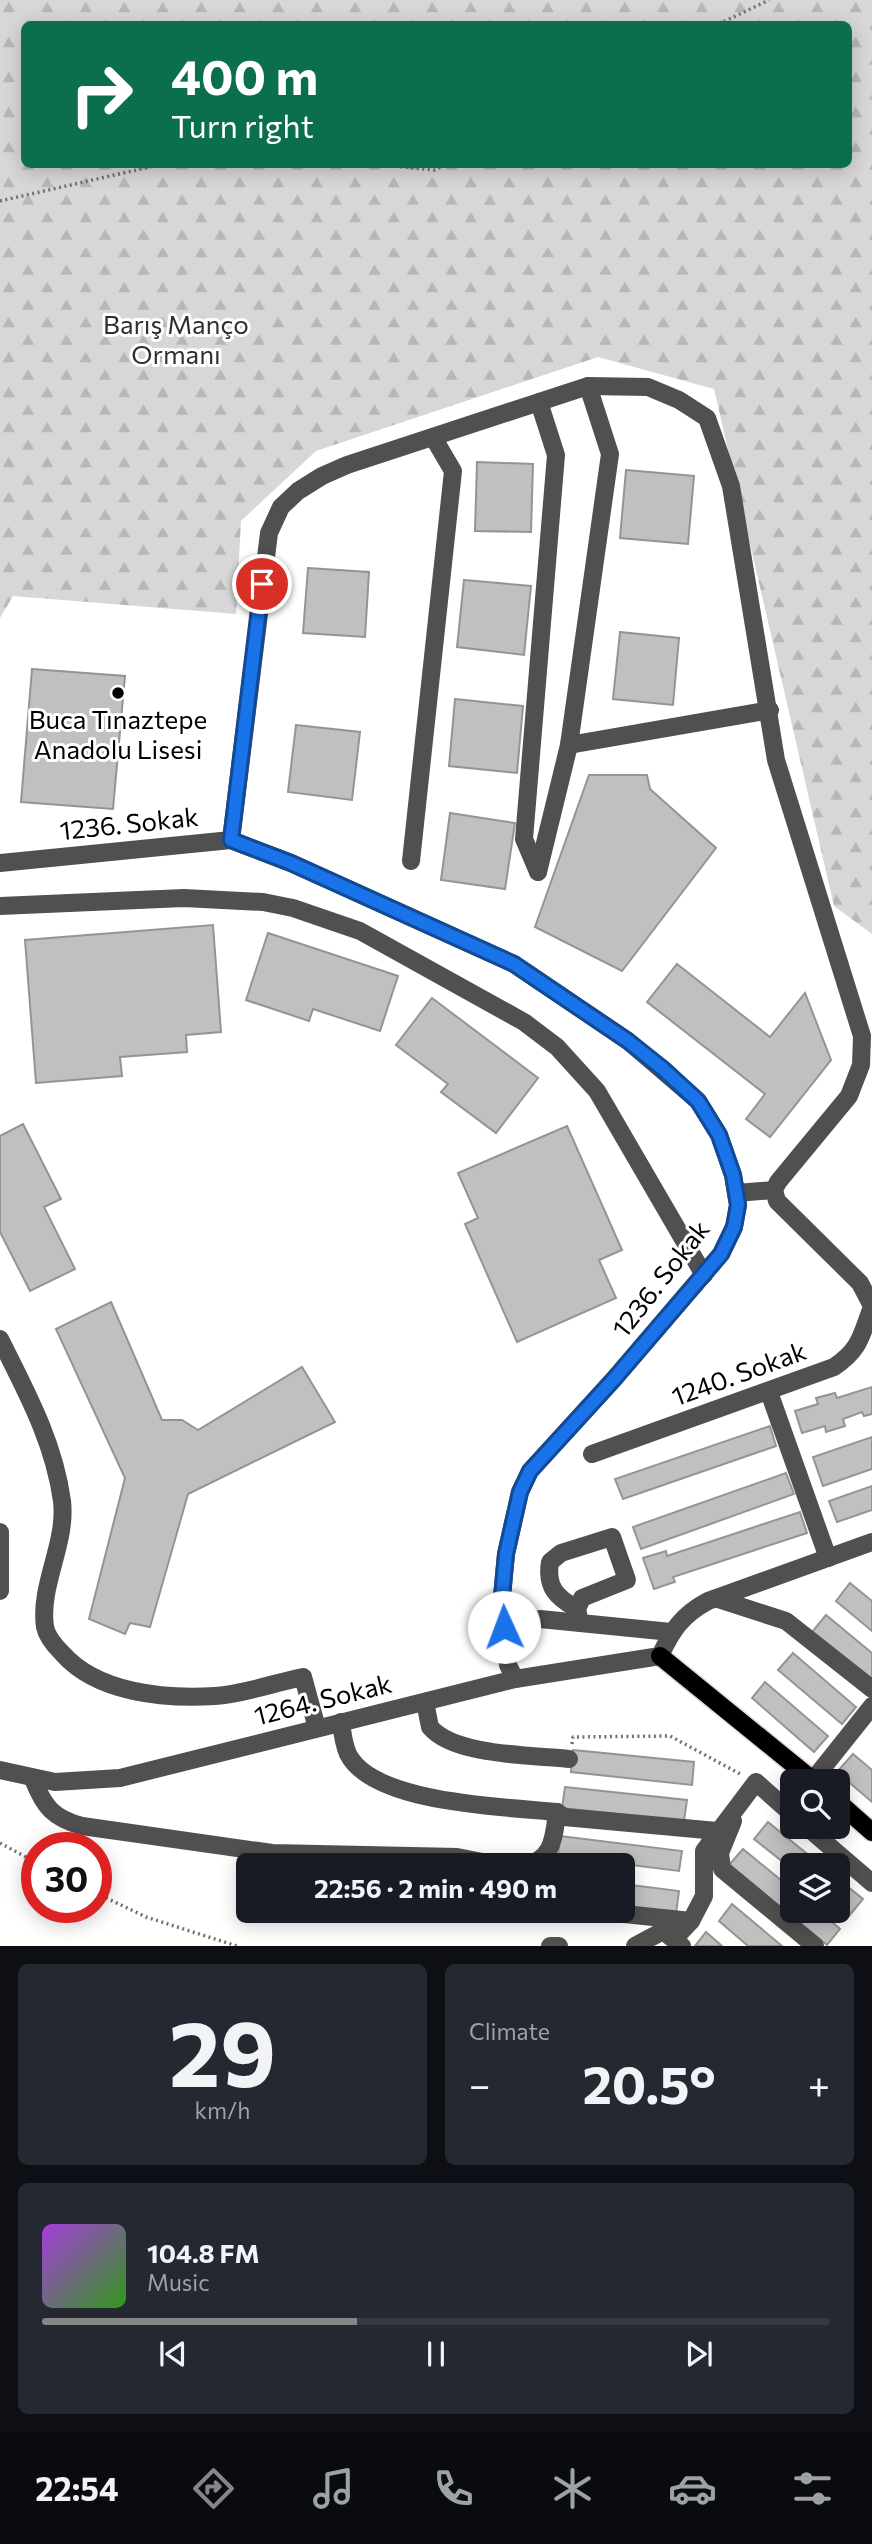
<!DOCTYPE html>
<meta charset="utf-8">
<style>
:root{--surface:#171b24;--page:#242831;--text:#f1f3f6;--muted:#9ea1a6;--line:#363941;--accent:#858687}
body{margin:0;font-family:Commissioner,sans-serif;background:var(--page);color:var(--text);height:100vh;display:flex;flex-direction:column;font-size:26px;white-space:nowrap}
*{box-sizing:border-box;margin:0}
p{font-size:23px;color:var(--muted)}
.icon{flex:none;width:38px;height:38px;fill:none;stroke:currentColor;stroke-width:2;stroke-linecap:round;stroke-linejoin:round}
.map{position:relative;height:1946px;overflow:hidden}
.drawer{display:flex;flex-direction:column;gap:18px;padding:18px;background:#0d0f14;flex:1}
.drawer>*{flex:none}
.banner{position:absolute;left:21px;top:21px;width:831px;height:147px;border-radius:10px;box-shadow:0 4px 18px #0003;background:#0b6e4f;color:#fff;overflow:hidden}
.buttons{position:absolute;left:780px;top:1769px;display:grid;gap:14px}
.buttons a{display:grid;place-items:center;width:70px;height:70px;border-radius:10px;background:var(--surface);box-shadow:0 4px 18px #0003;font-size:35px}
.speed{position:absolute;left:21px;top:1832px;display:flex;gap:14px;font-size:35px;font-weight:700;text-align:center}
.speed>*{display:grid;place-content:center;width:91px;height:91px;border-radius:50%;background:var(--surface);box-shadow:0 4px 18px #0003;line-height:1}
.speed .limit{border:10px solid #d22;background:#fff;color:#111}
.pin{position:absolute;display:grid;place-items:center;width:60px;height:60px;color:#fff;margin:-30px;border:4px solid #fff;border-radius:50%;box-shadow:0 2px 7px #0007}
.me{position:absolute;width:77px;margin:-38px;rotate:358deg;stroke-linejoin:round;filter:drop-shadow(0 0 5px #0008)}
.turn{display:flex;align-items:center;gap:24px;height:147px;padding:0 35px;font-size:32px}
.turn .icon{width:91px;height:91px;stroke-width:2.5}
.turn b{display:block;font-size:49px;line-height:60px}
.big{font-size:52px;font-weight:700;line-height:1.1}
.drawer .card{flex:1;display:flex;flex-direction:column;justify-content:center;gap:10px;min-width:0;padding:0 24px;border-radius:10px;background:var(--page)}
.drawer .dial{align-items:center;gap:0}
.dial b{font-size:91px;line-height:1}
.song{display:flex;align-items:center;gap:21px}
.cover{width:84px;height:84px;border-radius:10px;background:linear-gradient(135deg,hsl(280 70% 55%),hsl(110 70% 35%))}
.played{height:7px;border-radius:4px;background:linear-gradient(90deg,var(--accent) 40%,var(--line) 40%)}
.keys{display:flex;justify-content:space-around;direction:ltr}
.heat{display:flex;justify-content:space-between;align-items:center;font-size:38px;direction:ltr}
.drawer .tiles{flex:1;display:grid;gap:18px;grid-template-columns:1fr 1fr}
.card:last-child{grid-column:span 2}
.trip{position:absolute;left:236px;top:1853px;width:399px;height:70px;border-radius:10px;background:var(--surface);box-shadow:0 4px 18px #0003;font-weight:700;line-height:70px;text-align:center}
.dock{display:flex;height:112px;justify-content:space-around;align-items:center;background:#090b0e;color:var(--muted)}
.dock .icon{width:49px;height:49px}
.dock .current{color:var(--accent)}
.dock b{font-size:32px;color:var(--text)}
.map>svg:first-child{display:block}
.forest{fill:url(#forest-firs);fill-rule:evenodd}
.building{fill:#c0c0c0;stroke:#949494;stroke-width:2}
.lines{fill:none;stroke-linecap:round;stroke-linejoin:round}
.major-casing{stroke:#dbdbdb;stroke-width:21}
.path{stroke:#727272;stroke-width:3.5;stroke-dasharray:2 3.5;stroke-linecap:butt}
.minor{stroke:#505050;stroke-width:18}
.major{stroke:#000;stroke-width:18}
.route-casing{stroke:#114b97;stroke-width:18}
.route{stroke:#1a73e8;stroke-width:12}
.poi-dot{fill:#000;stroke:#fff;stroke-width:2.5}
.labels{text-anchor:middle;stroke-width:6;stroke-linejoin:round;paint-order:stroke}
.park-label{font-size:26px;fill:#2e2e2e;stroke:#fff}
.poi-label{font-size:26px;fill:#000;stroke:#fff}
.street-label{font-size:26px;fill:#000;stroke:#fff}
</style>
<div class="map">
<svg width="872" height="1946" viewBox="0 0 872 1946">
<defs>
<pattern id="forest-firs" width="22" height="20" patternUnits="userSpaceOnUse" patternTransform="scale(1.75)"><rect width="22" height="20" fill="#d7d7d7"/><path d="M5 1l3.5 6h-7zM16 11l3.5 6h-7z" fill="#b7b7b7"/></pattern>
</defs>
<rect width="100%" height="100%" fill="#fff"/>
<!-- forest -->
<path class="forest" d="M0,0H872V934L834,906L714,389L598,357L316,451L241,521L236,614L13,596L0,618ZM24,24H849V164H24Z"/>
<!-- building -->
<g class="building">
<polygon points="477,462 533,464 531,532 475,531"/>
<polygon points="626,470 694,476 688,544 620,538"/>
<polygon points="308,568 369,572 365,637 303,633"/>
<polygon points="464,580 531,586 524,655 457,647"/>
<polygon points="620,632 679,638 673,705 613,699"/>
<polygon points="32,669 125,676 113,809 21,802"/>
<polygon points="455,699 523,706 517,773 449,766"/>
<polygon points="296,725 360,732 352,800 288,792"/>
<polygon points="589,775 647,775 650,789 716,848 622,971 535,927"/>
<polygon points="450,813 515,823 505,889 441,880"/>
<polygon points="213,925 221,1032 186,1035 187,1052 120,1057 122,1076 36,1083 25,940"/>
<polygon points="268,933 398,976 380,1031 313,1009 309,1021 246,1000"/>
<polygon points="677,964 770,1037 805,993 831,1060 770,1137 746,1119 765,1094 647,1002"/>
<polygon points="432,998 538,1078 496,1133 441,1092 448,1084 396,1045"/>
<polygon points="23,1124 61,1199 44,1207 75,1269 30,1291 0,1232 0,1136"/>
<polygon points="567,1126 622,1250 599,1260 616,1298 517,1342 465,1224 478,1218 458,1173"/>
<polygon points="111,1302 162,1420 182,1420 198,1430 302,1367 335,1422 188,1494 150,1627 130,1623 125,1634 89,1619 125,1478 56,1329"/>
<polygon points="872,1387 872,1414 864,1416 862,1412 843,1419 845,1426 826,1432 825,1426 802,1433 795,1411 818,1404 816,1398 835,1393 837,1398"/>
<polygon points="770,1426 776,1446 623,1499 615,1479"/>
<polygon points="872,1437 872,1469 823,1486 813,1457"/>
<polygon points="786,1473 794,1494 641,1549 633,1527"/>
<polygon points="872,1486 872,1510 837,1522 829,1501"/>
<polygon points="800,1512 807,1533 673,1577 675,1582 654,1589 643,1558 666,1551 667,1556"/>
<polygon points="850,1583 872,1601 872,1631 836,1601"/>
<polygon points="826,1615 872,1653 872,1681 812,1632"/>
<polygon points="793,1653 856,1707 842,1724 778,1670"/>
<polygon points="765,1682 828,1736 814,1752 752,1698"/>
<polygon points="573,1750 694,1762 692,1785 571,1772"/>
<polygon points="853,1754 872,1770 872,1802 837,1772"/>
<polygon points="565,1787 687,1800 684,1821 562,1808"/>
<polygon points="768,1822 822,1866 793,1866 793,1870 754,1839"/>
<polygon points="560,1836 682,1851 679,1871 558,1856"/>
<polygon points="743,1849 793,1890 793,1911 819,1911 840,1929 827,1945 729,1865"/>
<polygon points="838,1879 863,1899 849,1916 838,1907"/>
<polygon points="623,1884 679,1891 676,1914 623,1907"/>
<polygon points="732,1904 782,1946 748,1946 719,1921"/>
<polygon points="706,1932 722,1946 695,1946"/>
</g>
<g class="lines">
<!-- major casing -->
<g class="major-casing">
<g id="major">
<polyline points="660,1656 815,1782"/>
<polyline points="838,1802 872,1832"/>
</g>
</g>
<!-- path -->
<g class="path">
<polyline points="719,24 769,0"/>
<polyline points="373,164 435,170 447,164"/>
<polyline points="0,201 163,164"/>
<polyline points="572,1744 573,1737 670,1736 742,1775"/>
<polyline points="0,1843 37,1863"/>
<polyline points="96,1893 146,1917 237,1946"/>
</g>
<!-- minor -->
<g class="minor">
<polyline points="588,386 610,454 569,745 770,710"/>
<polyline points="231,840 269,533 281,507 298,491 322,476 347,465 588,386 648,387 679,400 707,418 731,486 776,760 862,1036 861,1065 849,1096 778,1182 774,1190 777,1201 860,1283 872,1306"/>
<polyline points="411,861 453,471 433,437"/>
<polyline points="0,863 231,840 291,863 514,964 628,1041 698,1101 719,1135 733,1175 738,1205 734,1227 721,1254 614,1379 530,1471 520,1492 506,1554 501,1607 508,1665 515,1679"/>
<polyline points="538,872 524,839 556,455 539,402"/>
<polyline points="538,872 569,745"/>
<polyline points="0,906 184,898 263,902 293,908 360,931 524,1022 557,1047 597,1091 704,1275"/>
<polyline points="736,1193 774,1190"/>
<path d="M0,1339C26,1391 54,1442 62,1501C67,1544 39,1585 45,1627C47,1637 55,1646 62,1653C97,1693 163,1699 215,1696C244,1694 274,1683 303,1677L317,1728"/>
<polyline points="769,1392 828,1558"/>
<path d="M592,1454L834,1367C861,1349 861,1335 872,1307"/>
<polyline points="0,1532 0,1591"/>
<polyline points="718,1599 786,1621 872,1689"/>
<path d="M577,1609C556,1597 546,1587 550,1562L561,1553L612,1537L627,1580L582,1598L577,1609L580,1623"/>
<polyline points="540,1619 671,1632"/>
<path d="M425,1702L430,1727C454,1756 533,1755 569,1759"/>
<path d="M341,1722C342,1731 344,1745 348,1754C373,1804 507,1807 557,1812L564,1817L717,1831"/>
<path d="M0,1770L55,1782L120,1778L515,1679L660,1656C672,1630 682,1615 708,1601L872,1542"/>
<path d="M33,1779C44,1807 53,1818 82,1826L272,1853L457,1857L503,1866"/>
<polyline points="813,1780 872,1706"/>
<polyline points="733,1821 720,1853 722,1869 815,1946"/>
<polyline points="807,1827 872,1883"/>
<path d="M520,1866C552,1863 554,1839 557,1812"/>
<polyline points="596,1911 691,1921"/>
<polyline points="674,1939 691,1921 704,1896 704,1851 756,1782 793,1815"/>
<polyline points="550,1946 559,1946"/>
<polyline points="635,1946 663,1931 682,1946"/>
</g>
<!-- major -->
<use href="#major" class="major"/>
</g>
<g class="lines">
<!-- route casing -->
<g class="route-casing">
<polyline id="route" points="262,584 231,840 291,863 514,964 628,1041 662,1068 698,1101 719,1135 733,1175 738,1205 734,1227 721,1254 614,1379 530,1471 520,1492 506,1554 501,1607 504,1627"/>
</g>
<!-- route -->
<use href="#route" class="route"/>
</g>
<!-- markers -->
<circle class="poi-dot" cx="118" cy="693" r="7"/>
<g class="labels">
<!-- park labels -->
<g class="park-label">
<text x="176" y="334">Barış Manço<tspan x="176" dy="30">Ormanı</tspan></text>
</g>
<!-- poi labels -->
<g class="poi-label">
<text x="118" y="729">Buca Tınaztepe<tspan x="118" dy="30">Anadolu Lisesi</tspan></text>
</g>
<!-- street labels -->
<g class="street-label">
<text transform="translate(129 824) rotate(-6)" y="9">1236. Sokak</text>
<text transform="translate(661 1279) rotate(-52)" y="9">1236. Sokak</text>
<text transform="translate(739 1374) rotate(-20)" y="9">1240. Sokak</text>
<text transform="translate(323 1700) rotate(-14)" y="9">1264. Sokak</text>
</g>
</g>
</svg>
<div class="buttons">
<a><svg class="icon" aria-label="search" viewBox="0 0 24 24"><circle cx="10" cy="10" r="6"/><path d="M15 15l6 6"/></svg></a>
<a><svg class="icon" aria-label="layers" viewBox="0 0 24 24"><path d="M12 4l9 5-9 5-9-5zM3 14l9 5 9-5"/></svg></a>
</div>
<div class="speed"><div class="limit">30</div></div>
<div class="pin" style="left:262px;top:584px;background:#d93025"><svg class="icon" aria-label="arrive" viewBox="0 0 24 24"><path d="M6 21V4h12l-3 4 3 4H6"/></svg></div>
<svg class="me" style="left:504px;top:1627px" viewBox="-20 -20 40 40"><circle r="19" fill="#fff"/><path d="M0-13L10 11 0 6-10 11z" fill="#1a73e8"/></svg>
<div class="trip">22:56 · 2 min · 490 m</div>
<div class="banner">
<div class="turn"><svg class="icon" aria-label="right" viewBox="0 0 24 24"><path d="M7 20v-9h11M14 6l5 5-5 5"/></svg><div><b>400 m</b>Turn right</div></div>
</div>
</div>
<section class="drawer">
<div class="tiles">
<div class="card dial"><b>29</b><p>km/h</p></div>
<div class="card"><p>Climate</p>
<div class="heat"><a>−</a><b class="big">20.5°</b><a>+</a></div>
</div>
<div class="card">
<div class="song"><i class="cover"></i><div><b>104.8 FM</b><p>Music</p></div></div>
<div class="played"></div>
<div class="keys"><svg class="icon" aria-label="previous" viewBox="0 0 24 24"><path d="M18 5L8 12l10 7zM5 5v14"/></svg><svg class="icon" aria-label="pause" viewBox="0 0 24 24"><path d="M8 5v14M16 5v14"/></svg><svg class="icon" aria-label="next" viewBox="0 0 24 24"><path d="M6 5l10 7-10 7zM19 5v14"/></svg></div>
</div>
</div>
</section>
<nav class="dock">
<b>22:54</b>
<svg class="icon current" aria-label="directions" viewBox="0 0 24 24"><path d="M12 3l9 9-9 9-9-9zM9 14v-3h6M13 9l2 2-2 2"/></svg>
<svg class="icon" aria-label="music" viewBox="0 0 24 24"><path d="M9 18V5l10-2v13"/><circle cx="6" cy="18" r="3"/><circle cx="16" cy="16" r="3"/></svg>
<svg class="icon" aria-label="phone" viewBox="0 0 24 24"><path d="M5 4h4l2 5-3 2q2 4 5 5l2-3 5 2v4C11 20 4 13 5 4z"/></svg>
<svg class="icon" aria-label="climate" viewBox="0 0 24 24"><path d="M12 3v18M4 7l16 10M4 17L20 7"/></svg>
<svg class="icon" aria-label="car" viewBox="0 0 24 24"><path d="M5 17H2v-5l4-1 3-4h7l3 4 3 1v5h-3M9 17h6M6 11h13"/><circle cx="7" cy="17" r="2"/><circle cx="17" cy="17" r="2"/></svg>
<svg class="icon" aria-label="filters" viewBox="0 0 24 24"><path d="M4 7h16M4 17h16"/><circle cx="9" cy="7" r="2"/><circle cx="15" cy="17" r="2"/></svg>
</nav>
